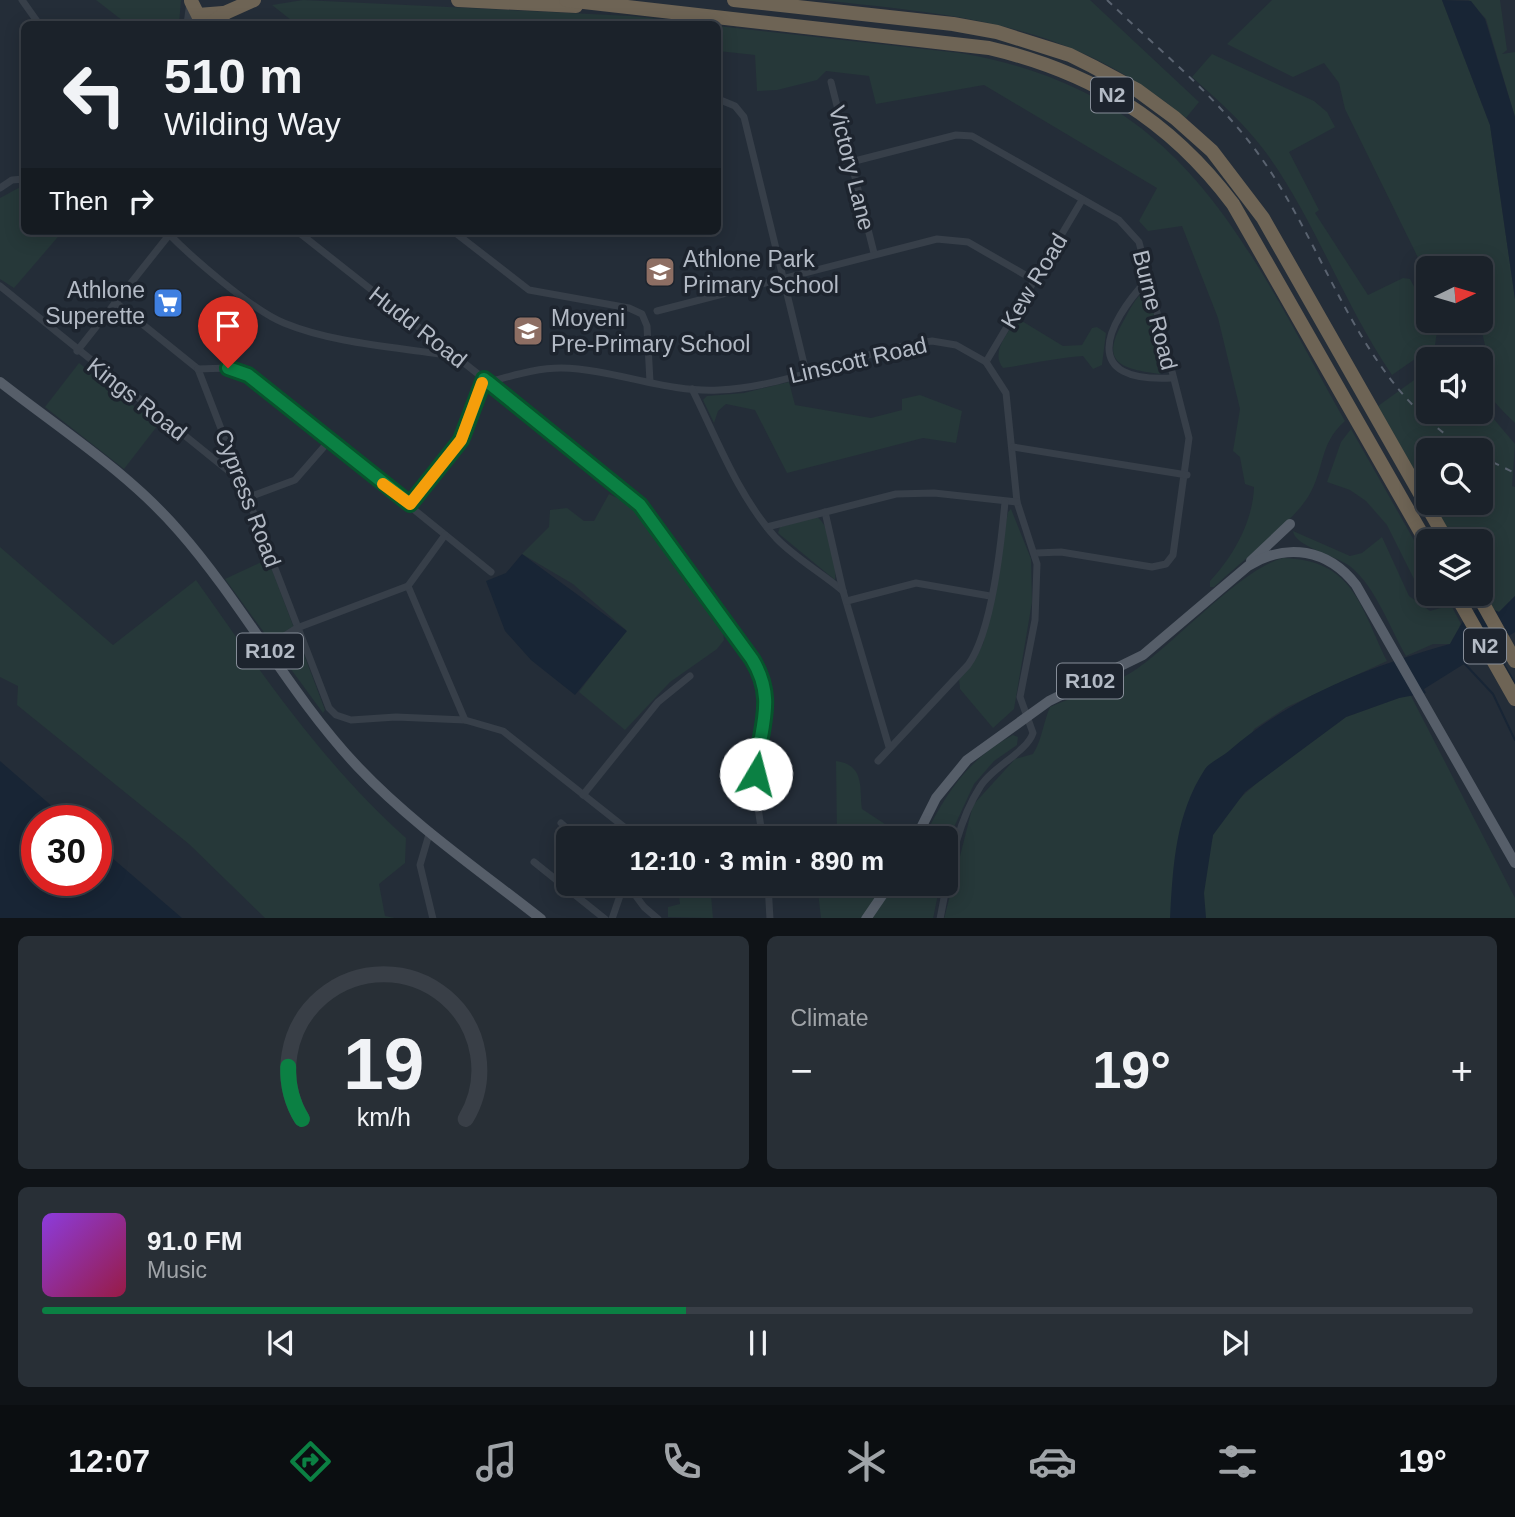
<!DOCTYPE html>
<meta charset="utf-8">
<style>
:root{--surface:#1b222a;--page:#282f36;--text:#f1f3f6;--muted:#a0a4a8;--line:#393f47;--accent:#0b8043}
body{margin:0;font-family:Arial,sans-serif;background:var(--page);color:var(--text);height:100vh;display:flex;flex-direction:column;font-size:26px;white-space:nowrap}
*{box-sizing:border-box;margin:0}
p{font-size:23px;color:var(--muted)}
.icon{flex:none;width:38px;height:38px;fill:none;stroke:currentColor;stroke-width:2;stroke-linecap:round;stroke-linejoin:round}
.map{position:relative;height:918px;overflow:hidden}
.side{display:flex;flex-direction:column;gap:18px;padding:18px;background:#0f1317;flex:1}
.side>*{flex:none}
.hud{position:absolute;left:21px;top:21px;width:700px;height:214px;border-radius:10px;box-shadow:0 4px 18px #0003,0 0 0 2px var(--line);background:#1b222a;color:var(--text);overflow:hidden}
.needle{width:46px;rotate:85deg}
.tools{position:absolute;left:1416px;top:256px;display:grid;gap:14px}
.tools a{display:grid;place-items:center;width:77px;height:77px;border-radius:10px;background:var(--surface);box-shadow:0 4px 18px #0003,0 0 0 2px var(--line);font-size:35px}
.speed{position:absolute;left:21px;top:805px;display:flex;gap:14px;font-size:35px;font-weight:700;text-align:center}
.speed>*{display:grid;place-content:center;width:91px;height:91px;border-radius:50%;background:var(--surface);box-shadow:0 4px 18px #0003,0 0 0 2px var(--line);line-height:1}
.speed .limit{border:10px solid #d22;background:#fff;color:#111}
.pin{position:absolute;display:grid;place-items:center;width:60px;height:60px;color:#fff;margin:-72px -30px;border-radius:50% 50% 50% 0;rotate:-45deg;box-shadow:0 0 7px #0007}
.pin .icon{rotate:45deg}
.me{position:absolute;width:77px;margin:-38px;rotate:8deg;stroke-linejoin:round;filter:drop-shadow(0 0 5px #0008)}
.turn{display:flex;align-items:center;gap:24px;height:147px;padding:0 28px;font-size:32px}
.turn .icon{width:91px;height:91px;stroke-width:2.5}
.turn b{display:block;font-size:49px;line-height:60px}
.then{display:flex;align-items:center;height:66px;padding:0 28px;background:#0003;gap:14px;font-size:26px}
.big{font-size:52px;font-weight:800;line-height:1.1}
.side .widget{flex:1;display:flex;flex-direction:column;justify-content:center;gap:10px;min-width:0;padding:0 24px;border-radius:10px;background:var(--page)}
.side .dial{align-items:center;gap:0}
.dial svg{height:182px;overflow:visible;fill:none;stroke:var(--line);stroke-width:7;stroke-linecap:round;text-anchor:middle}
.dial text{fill:var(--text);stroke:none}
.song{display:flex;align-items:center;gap:21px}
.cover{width:84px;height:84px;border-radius:10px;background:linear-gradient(135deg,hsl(270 70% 55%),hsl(340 70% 35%))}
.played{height:7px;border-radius:4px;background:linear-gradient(90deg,var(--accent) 45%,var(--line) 45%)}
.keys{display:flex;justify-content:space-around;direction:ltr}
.heat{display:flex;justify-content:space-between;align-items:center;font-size:38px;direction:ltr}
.side .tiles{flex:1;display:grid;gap:18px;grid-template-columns:1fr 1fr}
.widget:last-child{grid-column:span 2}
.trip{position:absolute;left:556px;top:826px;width:402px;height:70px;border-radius:10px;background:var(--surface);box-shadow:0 4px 18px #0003,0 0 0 2px var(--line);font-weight:800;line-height:70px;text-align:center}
.menu{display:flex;height:112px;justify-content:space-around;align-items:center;background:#0b0e11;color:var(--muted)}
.menu .icon{width:49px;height:49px}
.menu .selected{color:var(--accent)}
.menu b{font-size:32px;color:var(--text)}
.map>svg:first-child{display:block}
.green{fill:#263839}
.water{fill:#182535}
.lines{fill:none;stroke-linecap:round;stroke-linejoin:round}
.stream{stroke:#182535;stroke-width:2}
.minor{stroke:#373f49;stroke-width:7}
.tertiary{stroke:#373f49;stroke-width:9}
.primary{stroke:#565e69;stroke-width:10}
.motorway{stroke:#6e6455;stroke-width:14}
.rail{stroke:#5a6370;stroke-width:2;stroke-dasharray:7 7;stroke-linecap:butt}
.route-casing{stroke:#07532c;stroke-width:18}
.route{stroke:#0b8043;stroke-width:12}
.slow{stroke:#f59e0b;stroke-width:12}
.labels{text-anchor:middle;stroke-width:7;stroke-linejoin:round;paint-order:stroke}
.shield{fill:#1d242e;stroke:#868d98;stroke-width:2}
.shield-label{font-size:21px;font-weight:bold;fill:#b3bac5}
.street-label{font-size:23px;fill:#b3bac5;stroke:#1d242e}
.poi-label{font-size:23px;fill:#b3bac5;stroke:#1d242e;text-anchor:start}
</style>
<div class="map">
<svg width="1515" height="919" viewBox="0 0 1515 919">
<rect width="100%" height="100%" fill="#242d38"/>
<!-- green -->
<g class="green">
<polygon points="96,0 181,0 179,24 127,24"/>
<polygon points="303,0 631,16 704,24 296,24 272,5"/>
<path d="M821,0H1090L1199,102L1186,118C1070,22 964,16 821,0Z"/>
<path d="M1272,0H1442L1490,125L1515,299V423C1493,401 1481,392 1480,359H1476L1485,345L1480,324L1467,320L1452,327L1449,320H1480V268H1428V278L1345,109L1339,83L1324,63L1293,77L1227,44Z"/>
<polygon points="1469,0 1500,0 1507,50 1502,54 1515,52 1515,117 1486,19"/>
<path d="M718,26L960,53C1186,91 1244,242 1345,421C1318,445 1325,470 1308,497C1291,524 1239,563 1214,587H1210V581C1233,557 1253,521 1254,487L1245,484L1240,457L1233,451L1240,409L1218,318L1182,226L1148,231L1139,221L1157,188L984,85L876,104L869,76L826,71L817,80L777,90L757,91L755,55L718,51Z"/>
<path d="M1212,54L1314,101L1327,112L1335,127L1289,152L1319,210L1315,213L1368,295L1403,278L1410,279L1428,313V320H1432L1437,331L1435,345L1392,375C1344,305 1316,222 1267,154C1245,124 1219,101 1192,77Z"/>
<polygon points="24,185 24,231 63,231 14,288 0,279 0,198"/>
<path d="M1140,295H1145L1151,302L1166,366L1160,374C1122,369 1099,363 1123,322C1128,313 1133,302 1140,295Z"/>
<path d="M1017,318L1063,346L1082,345L1092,328L1097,327L1106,333L1102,365L1093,369L1083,356C1055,358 1031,364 1003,368C990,352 1008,333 1017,318Z"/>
<polygon points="79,363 158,425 124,469 45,407"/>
<path d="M1428,370V411H1480L1481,404L1515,444L1512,486L1515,487V596L1499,612C1474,603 1481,562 1480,541H1454L1432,502H1480V450H1428V494L1378,406Z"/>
<polygon points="789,382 795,405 871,418 902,410 902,399 920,395 962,411 956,443 923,438 787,473 755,410 726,404 718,411 714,423 703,400 707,396 744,393"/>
<polygon points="1351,429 1428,565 1428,593 1444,593 1447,598 1430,597 1419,589 1387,525 1366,501 1350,490 1327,482 1341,442"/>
<polygon points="609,494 632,505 644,519 723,633 724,640 717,649 670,682 625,730 579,692 626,630 573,584 522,554 549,527 550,510 567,508 584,521 594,521"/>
<polygon points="1011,509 1031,559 1032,602 1014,709 993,728 960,689 959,678 983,644 1008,512"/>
<path d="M817,517C831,526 837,564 835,580L778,533L780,527Z"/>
<path d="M1293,531L1350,556L1362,553L1382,537L1409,596L1430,611L1451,605L1461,624L1450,644H1433L1406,656C1390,628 1376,588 1351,567C1336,555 1295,547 1293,531Z"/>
<path d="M0,547L113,645L196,580C261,672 322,763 406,838L405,863L379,884L385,916L395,918H265L189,844L17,705L18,686L0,677Z"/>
<path d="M1283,558C1354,560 1360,606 1387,661L1287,707L1254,729L1171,918L944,919L973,805L1015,759L1033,754C1042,740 1043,723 1050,707C1075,696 1118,683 1138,668C1178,640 1241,569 1283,558Z"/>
<polygon points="268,559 325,710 323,713 225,579"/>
<polygon points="1410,694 1515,898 1515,918 1204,919 1204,870 1213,835 1228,809 1259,781 1346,717"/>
<path d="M1013,735L1018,737L1017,745L994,761L974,784L955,825L947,856V838H924C945,794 968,759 1013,735Z"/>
<path d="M836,761C866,765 859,790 862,809L906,838H912H837Z"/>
<polygon points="677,884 710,884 713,918 668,917 668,907 680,904"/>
<polygon points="817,884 940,884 933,919 821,918"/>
</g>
<!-- water -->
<g class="water">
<polygon points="1442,0 1471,1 1485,19 1515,117 1515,299 1490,125"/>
<polygon points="522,554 627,631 575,695 531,660 505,631 486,581 506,573"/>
<path d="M1515,596V632L1424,689L1426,693L1399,698L1346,717L1245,792L1213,835L1204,893L1206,918L1170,919C1173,866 1175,815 1205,769C1209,763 1223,756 1230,750C1292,696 1371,666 1450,644L1467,614L1484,606L1499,612Z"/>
<polygon points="0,761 69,821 37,821 37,880 96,880 96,844 182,918 0,918"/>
</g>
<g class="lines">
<!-- stream -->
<g class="stream">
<polyline points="1494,648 1515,683"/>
<polyline points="1464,663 1493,694 1515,740"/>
</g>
<!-- minor -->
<g class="minor">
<polyline points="22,0 39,24"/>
<polyline points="831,82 874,253"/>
<polyline points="718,99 735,106 744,117 806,372"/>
<polyline points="851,162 956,135 972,136 1119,220 1139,242 1189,438 1173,555 1166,564 1152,567 1061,552 1036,553"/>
<polyline points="0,188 12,180 24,179"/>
<path d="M166,231C191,257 252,310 284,323C335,344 398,347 453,356"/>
<path d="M297,231L602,472L645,511L752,659C778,701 758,729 756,772C755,794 759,817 763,838"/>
<polyline points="453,231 529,290 629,308 642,314 647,326 650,382"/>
<path d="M1148,279C1104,326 1080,383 1172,378"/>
<polyline points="0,286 241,481"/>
<polyline points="115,302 198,369"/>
<polyline points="657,311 937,239 968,242 1034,280"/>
<polyline points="77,351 169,235"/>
<polyline points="986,362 1082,200"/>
<polyline points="198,369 329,708 336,715 351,720 396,717 465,720"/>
<polyline points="198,369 228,368 248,375 491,572"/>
<path d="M488,382C512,376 536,368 561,368C614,369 666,393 719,390C789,387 862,350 932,341L956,345L986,362L1006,393L1017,502L1037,564L1035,620L1020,697L1033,733C1027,752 992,767 980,787C955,826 949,874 940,919"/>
<path d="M692,389C717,439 738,496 776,538C795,558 822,573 843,591"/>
<polyline points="1013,447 1187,475"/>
<polyline points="249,497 295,480 329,441"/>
<polyline points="410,504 461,440 483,379"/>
<polyline points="825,512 843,591 889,747"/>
<polyline points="767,527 896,494 934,493 1017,502"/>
<polyline points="408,586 465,720 503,731 638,838"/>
<polyline points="847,601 916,583 990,596"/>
<polyline points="267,647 297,628 408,586 445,535"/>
<path d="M878,761L968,665C992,632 1001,544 1005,502"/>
<polyline points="583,795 658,702 690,676"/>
<polyline points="561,823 578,838"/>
<polyline points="430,831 420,865 433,919"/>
<polyline points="534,862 605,919"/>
<polyline points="627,884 644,907 658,919"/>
<polyline points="768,884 770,919"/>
<polyline points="612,919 624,884"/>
</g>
<!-- tertiary -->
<polyline class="tertiary" points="188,24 191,2"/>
<!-- primary -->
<g class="primary">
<path d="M0,382C60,429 129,473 179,531C244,605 290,695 358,767C412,824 479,870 541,919"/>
<polyline points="1251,561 1290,524"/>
<path d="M916,838L936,798L967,760L1049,701L1143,655L1248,566C1287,542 1328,549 1356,585L1515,863"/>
<polyline points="866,919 890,884"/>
</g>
<!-- motorway -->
<g class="motorway">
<polyline points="458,0 576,6"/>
<path d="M566,0L989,48C1091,72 1169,119 1233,204L1428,545"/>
<polyline points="734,0 953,24 997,32 1070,55 1092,66 1137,90 1175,118 1212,151 1263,218 1447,541"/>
<polyline points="191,1 198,15 223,13"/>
<polyline points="210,24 227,12 254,0"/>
<polyline points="1455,593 1515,699"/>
<polyline points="1477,593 1515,661"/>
</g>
<!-- rail -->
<g class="rail">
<path d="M1107,0C1160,51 1220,99 1262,159C1331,257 1360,386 1469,450"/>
<polyline points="1480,456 1515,473"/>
</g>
</g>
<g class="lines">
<!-- route casing -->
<g class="route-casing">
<path id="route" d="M228,368L248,375L410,504L461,440L484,379L488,382L640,505L752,659C778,701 758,730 756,774"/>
</g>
<!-- route -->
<use href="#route" class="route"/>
<!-- slow -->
<polyline class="slow" points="383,484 410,504 461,440 482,383"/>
</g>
<!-- icons -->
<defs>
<g id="school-square" transform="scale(1.575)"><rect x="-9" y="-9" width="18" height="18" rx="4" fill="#8d6e63" stroke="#1d242e"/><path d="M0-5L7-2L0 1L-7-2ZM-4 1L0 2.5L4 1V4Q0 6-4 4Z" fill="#fff"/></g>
<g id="supermarket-square" transform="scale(1.575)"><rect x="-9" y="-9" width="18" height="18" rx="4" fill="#3f7fe0" stroke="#1d242e"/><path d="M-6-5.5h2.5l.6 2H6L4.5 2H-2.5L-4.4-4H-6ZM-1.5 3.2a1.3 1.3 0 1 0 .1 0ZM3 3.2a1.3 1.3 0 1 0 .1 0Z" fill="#fff"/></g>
</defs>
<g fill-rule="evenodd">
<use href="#school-square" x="660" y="272"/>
<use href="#supermarket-square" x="168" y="303"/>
<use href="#school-square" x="528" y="331"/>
</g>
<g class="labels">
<!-- shield labels -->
<g class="shield">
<rect x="1091" y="77.5" width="42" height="35" rx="5"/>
<rect x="1464" y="628.5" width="42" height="35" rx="5"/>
<rect x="237" y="633.5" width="66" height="35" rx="5"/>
<rect x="1057" y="663.5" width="66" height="35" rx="5"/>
</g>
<g class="shield-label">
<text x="1112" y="102">N2</text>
<text x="1485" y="653">N2</text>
<text x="270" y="658">R102</text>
<text x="1090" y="688">R102</text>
</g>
<!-- street labels -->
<g class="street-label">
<text transform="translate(852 168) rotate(76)" y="8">Victory Lane</text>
<text transform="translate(1034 281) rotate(-59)" y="8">Kew Road</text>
<text transform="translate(1155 310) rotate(76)" y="8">Burne Road</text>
<text transform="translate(418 327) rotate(38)" y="8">Hudd Road</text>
<text transform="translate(858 360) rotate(-13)" y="8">Linscott Road</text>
<text transform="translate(137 399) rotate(38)" y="8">Kings Road</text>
<text transform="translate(248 498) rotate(69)" y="8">Cypress Road</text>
</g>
<!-- poi labels -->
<g class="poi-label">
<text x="683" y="267">Athlone Park<tspan x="683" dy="26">Primary School</tspan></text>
<text x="145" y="298" text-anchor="end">Athlone<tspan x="145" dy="26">Superette</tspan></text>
<text x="551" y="326">Moyeni<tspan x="551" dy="26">Pre-Primary School</tspan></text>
</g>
</g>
</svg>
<div class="tools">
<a><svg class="needle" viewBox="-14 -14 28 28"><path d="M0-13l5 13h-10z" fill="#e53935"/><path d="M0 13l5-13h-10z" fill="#a0a4a8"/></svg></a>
<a><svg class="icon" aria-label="sound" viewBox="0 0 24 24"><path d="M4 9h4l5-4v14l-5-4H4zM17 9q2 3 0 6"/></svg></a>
<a><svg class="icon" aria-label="search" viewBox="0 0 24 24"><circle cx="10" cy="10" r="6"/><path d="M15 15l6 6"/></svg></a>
<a><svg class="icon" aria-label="layers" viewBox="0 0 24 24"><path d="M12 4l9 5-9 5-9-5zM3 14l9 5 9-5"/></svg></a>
</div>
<div class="speed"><div class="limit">30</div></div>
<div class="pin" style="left:228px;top:368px;background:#d93025"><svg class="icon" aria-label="arrive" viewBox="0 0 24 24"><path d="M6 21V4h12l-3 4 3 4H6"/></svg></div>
<svg class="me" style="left:756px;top:774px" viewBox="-20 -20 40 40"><circle r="19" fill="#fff"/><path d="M0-13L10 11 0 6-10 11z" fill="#0b8043"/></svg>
<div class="trip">12:10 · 3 min · 890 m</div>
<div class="hud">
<div class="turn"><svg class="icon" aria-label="left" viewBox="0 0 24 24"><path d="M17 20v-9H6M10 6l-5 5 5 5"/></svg><div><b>510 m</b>Wilding Way</div></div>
<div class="then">Then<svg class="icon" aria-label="right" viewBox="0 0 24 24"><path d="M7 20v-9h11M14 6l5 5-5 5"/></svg></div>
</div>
</div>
<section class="side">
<div class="tiles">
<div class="widget dial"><svg viewBox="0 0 100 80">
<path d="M14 69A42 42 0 1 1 86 69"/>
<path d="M14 69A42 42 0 0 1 8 46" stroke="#0b8043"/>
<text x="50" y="56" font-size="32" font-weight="700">19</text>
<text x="50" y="72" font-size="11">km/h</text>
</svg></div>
<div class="widget"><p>Climate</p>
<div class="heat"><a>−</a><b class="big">19°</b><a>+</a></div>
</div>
<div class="widget">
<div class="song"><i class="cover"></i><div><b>91.0 FM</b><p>Music</p></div></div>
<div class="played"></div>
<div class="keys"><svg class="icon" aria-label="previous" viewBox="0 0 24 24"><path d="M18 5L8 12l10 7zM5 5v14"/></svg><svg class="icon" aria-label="pause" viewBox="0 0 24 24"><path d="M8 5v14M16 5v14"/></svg><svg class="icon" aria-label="next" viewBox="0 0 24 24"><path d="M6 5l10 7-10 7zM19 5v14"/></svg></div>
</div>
</div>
</section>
<nav class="menu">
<b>12:07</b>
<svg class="icon selected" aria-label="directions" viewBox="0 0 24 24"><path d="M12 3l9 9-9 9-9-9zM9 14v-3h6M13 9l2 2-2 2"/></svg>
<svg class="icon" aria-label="music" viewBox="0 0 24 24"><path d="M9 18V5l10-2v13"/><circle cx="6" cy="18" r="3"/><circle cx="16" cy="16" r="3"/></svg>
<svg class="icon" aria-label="phone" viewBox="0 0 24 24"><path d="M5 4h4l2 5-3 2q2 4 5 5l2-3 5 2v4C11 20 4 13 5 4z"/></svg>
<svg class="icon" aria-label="climate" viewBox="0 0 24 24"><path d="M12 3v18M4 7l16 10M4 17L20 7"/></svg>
<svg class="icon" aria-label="car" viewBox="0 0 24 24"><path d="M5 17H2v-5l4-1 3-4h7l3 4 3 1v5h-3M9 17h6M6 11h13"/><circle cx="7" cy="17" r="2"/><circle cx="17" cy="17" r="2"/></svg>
<svg class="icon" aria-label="filters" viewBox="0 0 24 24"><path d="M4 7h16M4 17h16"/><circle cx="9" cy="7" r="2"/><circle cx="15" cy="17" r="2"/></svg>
<b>19°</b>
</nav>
